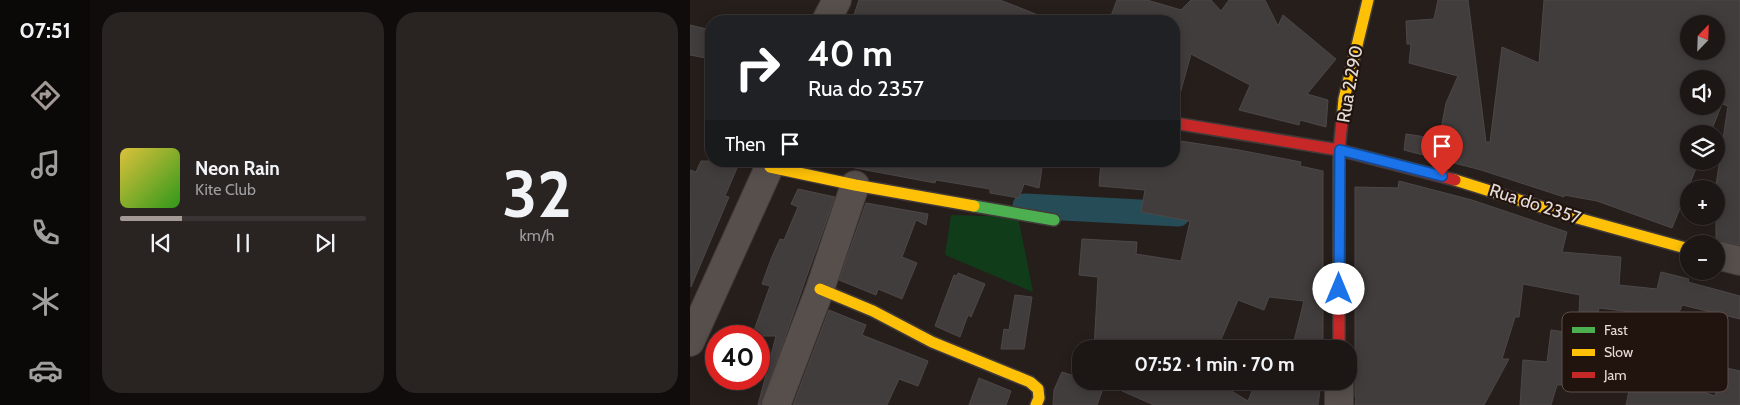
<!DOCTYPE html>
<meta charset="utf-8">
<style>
:root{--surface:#1c1614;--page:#292322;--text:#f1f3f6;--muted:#a09fa0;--line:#3a3534;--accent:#a39a95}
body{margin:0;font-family:Cabin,sans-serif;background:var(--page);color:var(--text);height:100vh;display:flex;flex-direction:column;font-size:19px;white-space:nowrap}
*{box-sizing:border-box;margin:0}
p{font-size:16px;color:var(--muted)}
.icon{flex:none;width:28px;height:28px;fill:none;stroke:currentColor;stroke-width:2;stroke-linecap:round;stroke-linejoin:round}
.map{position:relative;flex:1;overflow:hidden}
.drawer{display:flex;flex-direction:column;gap:12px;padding:12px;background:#0f0c0b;width:600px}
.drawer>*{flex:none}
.guide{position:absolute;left:15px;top:15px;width:475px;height:152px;border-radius:20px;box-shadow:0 2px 12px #0003,0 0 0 1px var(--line);background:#202124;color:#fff;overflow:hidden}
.needle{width:32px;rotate:23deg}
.controls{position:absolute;left:990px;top:15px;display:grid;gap:10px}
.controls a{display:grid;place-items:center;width:45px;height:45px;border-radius:50%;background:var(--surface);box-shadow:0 2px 12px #0003,0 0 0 1px var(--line);font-size:25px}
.speed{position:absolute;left:15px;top:325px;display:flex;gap:10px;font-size:25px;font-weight:700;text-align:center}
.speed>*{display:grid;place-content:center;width:65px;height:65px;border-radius:50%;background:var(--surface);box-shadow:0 2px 12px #0003,0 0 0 1px var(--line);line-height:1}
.speed .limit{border:8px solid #d22;background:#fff;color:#111}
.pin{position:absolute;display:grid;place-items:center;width:42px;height:42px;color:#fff;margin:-51px -21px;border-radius:50% 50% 50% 0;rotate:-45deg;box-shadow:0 0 5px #0007}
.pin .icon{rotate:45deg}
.me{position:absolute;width:55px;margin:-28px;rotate:0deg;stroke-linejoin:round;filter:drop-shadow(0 0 4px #0008)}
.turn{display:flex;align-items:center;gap:18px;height:105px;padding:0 20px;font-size:22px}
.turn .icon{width:65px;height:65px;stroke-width:2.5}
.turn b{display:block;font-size:35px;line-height:42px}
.then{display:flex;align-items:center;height:48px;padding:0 20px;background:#0003;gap:10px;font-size:19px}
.drawer .tile{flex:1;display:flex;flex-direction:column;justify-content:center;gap:8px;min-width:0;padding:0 18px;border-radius:20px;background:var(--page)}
.drawer .dial{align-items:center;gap:0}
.dial b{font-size:65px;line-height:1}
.song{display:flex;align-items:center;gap:15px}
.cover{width:60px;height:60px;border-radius:8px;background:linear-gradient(135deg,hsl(50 70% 55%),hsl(110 70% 35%))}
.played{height:5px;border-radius:2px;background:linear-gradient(90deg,var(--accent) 25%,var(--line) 25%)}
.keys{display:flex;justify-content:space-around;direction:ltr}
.drawer .tiles{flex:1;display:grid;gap:12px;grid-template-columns:repeat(2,1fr)}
.trip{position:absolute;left:382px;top:340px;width:285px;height:50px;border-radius:20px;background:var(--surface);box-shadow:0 2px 12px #0003,0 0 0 1px var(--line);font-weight:800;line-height:50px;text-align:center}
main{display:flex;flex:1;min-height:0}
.dock{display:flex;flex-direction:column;width:90px;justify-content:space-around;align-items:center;background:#0b0908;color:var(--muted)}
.dock .icon{width:35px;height:35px}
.dock .active{color:var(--accent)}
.dock b{font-size:22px;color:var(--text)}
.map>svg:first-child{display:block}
.green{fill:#103c1a}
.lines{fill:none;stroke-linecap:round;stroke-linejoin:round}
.canal{stroke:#264d57;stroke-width:25}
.building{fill:#423d3d;stroke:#4c4749;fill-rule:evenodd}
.street-casing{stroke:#423a39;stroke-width:30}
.fast-casing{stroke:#423a39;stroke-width:14}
.slow-casing{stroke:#423a39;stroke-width:14}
.jam-casing{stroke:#423a39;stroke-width:14}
.street{stroke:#564f4c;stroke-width:28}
.fast{stroke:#4caf50;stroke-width:11}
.slow{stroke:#ffc107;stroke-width:11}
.jam{stroke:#c62828;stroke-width:11}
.route-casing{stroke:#114b97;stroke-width:12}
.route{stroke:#1a73e8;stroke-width:9}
.labels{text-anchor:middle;stroke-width:4.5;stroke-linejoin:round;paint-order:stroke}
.street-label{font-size:18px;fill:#e6dcd7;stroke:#21130d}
.key{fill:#21130d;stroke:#5c4f4a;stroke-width:1}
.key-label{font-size:14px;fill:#e6dcd7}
</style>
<main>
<nav class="dock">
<b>07:51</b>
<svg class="icon active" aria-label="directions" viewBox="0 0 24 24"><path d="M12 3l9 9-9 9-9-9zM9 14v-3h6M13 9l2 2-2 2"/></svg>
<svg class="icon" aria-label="music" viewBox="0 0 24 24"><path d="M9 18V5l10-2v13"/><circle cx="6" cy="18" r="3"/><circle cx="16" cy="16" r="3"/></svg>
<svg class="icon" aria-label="phone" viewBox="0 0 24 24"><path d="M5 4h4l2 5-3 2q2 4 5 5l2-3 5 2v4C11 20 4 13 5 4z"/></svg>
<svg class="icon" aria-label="climate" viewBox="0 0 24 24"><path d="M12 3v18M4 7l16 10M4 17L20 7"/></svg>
<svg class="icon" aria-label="car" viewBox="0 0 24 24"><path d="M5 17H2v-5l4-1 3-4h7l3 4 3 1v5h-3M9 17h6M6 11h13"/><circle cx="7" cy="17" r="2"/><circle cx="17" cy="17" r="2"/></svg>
</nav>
<section class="drawer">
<div class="tiles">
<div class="tile">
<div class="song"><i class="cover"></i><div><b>Neon Rain</b><p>Kite Club</p></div></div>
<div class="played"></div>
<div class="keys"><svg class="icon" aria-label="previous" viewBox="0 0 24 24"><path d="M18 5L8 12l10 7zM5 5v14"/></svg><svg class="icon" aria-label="pause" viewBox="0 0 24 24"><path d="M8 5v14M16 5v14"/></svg><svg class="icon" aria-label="next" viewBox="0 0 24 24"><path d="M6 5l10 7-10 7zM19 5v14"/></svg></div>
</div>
<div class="tile dial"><b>32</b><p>km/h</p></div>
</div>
</section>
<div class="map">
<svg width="1050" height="405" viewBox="0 0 1050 405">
<rect width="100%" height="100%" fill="#261e1b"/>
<!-- green -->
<polygon class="green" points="261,215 328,217 343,292 255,255"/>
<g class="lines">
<!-- canal -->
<polyline class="canal" points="335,206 488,214"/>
</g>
<!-- building -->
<g class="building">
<polygon points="169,0 310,0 361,20 162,21"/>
<polygon points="427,0 457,0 491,10 501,0 521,0 531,11 539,0 575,0 588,26 593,15 646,59 617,94 638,100 636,127 610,120 609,125 549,110 560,85 501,54 490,94 484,94 484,21 419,21"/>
<path d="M748,0H778L796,142H800L812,47L849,63L854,0H1050V245L1026,240V185L1038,106L1032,104L1020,134H999V161H1009L982,228L907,201L874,195V197L791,170L714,150L716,134L749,139L756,103L768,76L719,63L721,44H717L716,21L744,19ZM999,24H1026V51H999ZM999,79H1026V106H999Z"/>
<polygon points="0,25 21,30 21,59 0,55"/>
<polygon points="484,140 549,150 611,162 610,166 633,171 633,349 602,349 614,301 579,297 574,310 548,300 527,349 404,349 408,277 389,275 392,239 447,242 446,254 491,261 500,221 451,212 455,190 409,186 411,161 484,161"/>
<polygon points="11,161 50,161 35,196 39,197 1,287 0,170 6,172"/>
<polygon points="128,161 353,161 349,188 334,184 329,198 300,193 300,189 246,180 245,183"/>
<polygon points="709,181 782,200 877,232 872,252 931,257 929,285 967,289 971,272 999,279 998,282 1050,296 1050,319 992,305 967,372 971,373 969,377 1025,396 1032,367 1050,371 1050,405 936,405 940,386 917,383 867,385 861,405 830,405 833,360 857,362 861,330 889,334 885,363 924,362 925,358 935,359 951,313 909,308 908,314 889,313 890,295 833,284 829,317 825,317 812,359 819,359 794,405 665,405 666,397 665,397 665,381 663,374 659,369 659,361 663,356 665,349 665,187 708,188"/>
<polygon points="108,189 145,197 71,405 68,405 86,336 62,336 80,286 72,284 81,259 90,239 94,240 108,207 101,204"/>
<polygon points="176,203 238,214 236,225 226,220 212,257 227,263 212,299 188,289 186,295 149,280"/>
<polygon points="268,273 295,284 281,317 278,315 270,337 245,326 264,275 267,276"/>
<polygon points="325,295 342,297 334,349 311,349 314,329 319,330"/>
<polygon points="139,310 176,325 172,335 238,361 228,386 209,379 197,405 103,405"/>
<polygon points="372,372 391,378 391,381 401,381 414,386 407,405 363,405 364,390"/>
<polygon points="289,378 321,391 316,405 279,405"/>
<polygon points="436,381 525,381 558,401 566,381 633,381 633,391 630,390 628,405 464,405 432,391"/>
</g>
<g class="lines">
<!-- street casing -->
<g class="street-casing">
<g id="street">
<polyline points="136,21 147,0"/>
<polyline points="1026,255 1050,261"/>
<polyline points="0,342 82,161"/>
<polyline points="86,405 130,289 165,185"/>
<polyline points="649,405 649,381"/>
</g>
</g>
<!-- fast casing -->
<g class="fast-casing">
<polyline id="fast" points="284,206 364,220"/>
</g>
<!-- slow casing -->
<g class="slow-casing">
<g id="slow">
<polyline points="652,121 654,99 678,0"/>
<polyline points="80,167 165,185 284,206"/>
<polyline points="765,180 880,216 999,249"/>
<polyline points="130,289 183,311 242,342 340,382 348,389 349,398 346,405"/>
</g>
</g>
<!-- jam casing -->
<g class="jam-casing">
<g id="jam">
<polyline points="484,123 649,150 765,180"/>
<polyline points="649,349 649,150 652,121"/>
</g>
</g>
<!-- street -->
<use href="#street" class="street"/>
<!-- fast -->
<use href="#fast" class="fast"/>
<!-- slow -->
<use href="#slow" class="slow"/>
<!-- jam -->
<use href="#jam" class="jam"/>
</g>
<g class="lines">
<!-- route casing -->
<g class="route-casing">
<polyline id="route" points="649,289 650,150 752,176"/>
</g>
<!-- route -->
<use href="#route" class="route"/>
</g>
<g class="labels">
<!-- street labels -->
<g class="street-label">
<text transform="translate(660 84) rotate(-80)" y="6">Rua 2.290</text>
<text transform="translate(845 204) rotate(18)" y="6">Rua do 2357</text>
</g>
</g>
<!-- legend -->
<rect x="872" y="312" width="166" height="80" rx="8" class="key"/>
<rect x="882" y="327" width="23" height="6" fill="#4caf50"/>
<rect x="882" y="349" width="23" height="7" fill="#ffc107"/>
<rect x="882" y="372" width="23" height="6" fill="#c62828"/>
<g class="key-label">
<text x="914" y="335">Fast</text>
<text x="914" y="357">Slow</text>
<text x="914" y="380">Jam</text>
</g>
</svg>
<div class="controls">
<a><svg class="needle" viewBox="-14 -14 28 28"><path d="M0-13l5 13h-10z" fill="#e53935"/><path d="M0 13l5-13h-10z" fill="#a09fa0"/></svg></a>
<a><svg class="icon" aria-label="sound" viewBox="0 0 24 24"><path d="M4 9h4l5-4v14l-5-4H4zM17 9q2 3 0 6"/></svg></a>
<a><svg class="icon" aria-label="layers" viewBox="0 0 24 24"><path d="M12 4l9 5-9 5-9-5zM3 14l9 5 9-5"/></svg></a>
<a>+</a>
<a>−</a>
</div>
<div class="speed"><div class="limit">40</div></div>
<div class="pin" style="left:752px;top:176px;background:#d93025"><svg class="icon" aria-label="arrive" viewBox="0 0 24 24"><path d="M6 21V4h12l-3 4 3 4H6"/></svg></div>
<svg class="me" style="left:649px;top:289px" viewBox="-20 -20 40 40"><circle r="19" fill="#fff"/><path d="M0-13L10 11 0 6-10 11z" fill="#1a73e8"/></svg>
<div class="trip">07:52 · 1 min · 70 m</div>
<div class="guide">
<div class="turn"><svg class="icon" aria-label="right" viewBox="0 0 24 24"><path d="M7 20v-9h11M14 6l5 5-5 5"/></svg><div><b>40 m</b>Rua do 2357</div></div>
<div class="then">Then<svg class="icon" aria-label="arrive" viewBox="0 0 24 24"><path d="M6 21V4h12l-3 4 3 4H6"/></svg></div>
</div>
</div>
</main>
